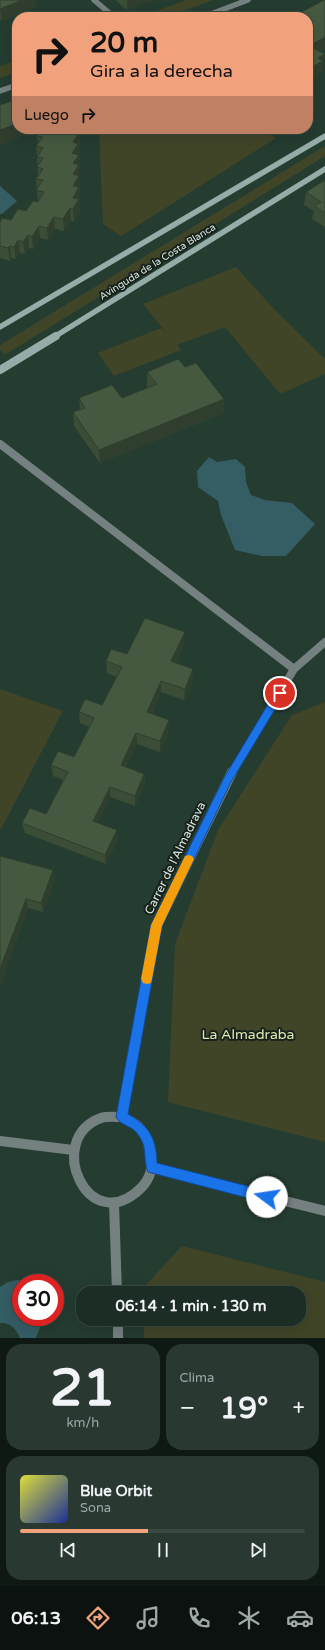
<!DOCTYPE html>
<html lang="es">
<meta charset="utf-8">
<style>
:root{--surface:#1c2d25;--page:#293932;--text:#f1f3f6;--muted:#a0a8a7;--line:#3a4942;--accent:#f1a17c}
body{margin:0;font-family:"Varela Round",sans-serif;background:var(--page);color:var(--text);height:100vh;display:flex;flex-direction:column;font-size:15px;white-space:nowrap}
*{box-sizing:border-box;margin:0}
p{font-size:13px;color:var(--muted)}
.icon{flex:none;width:22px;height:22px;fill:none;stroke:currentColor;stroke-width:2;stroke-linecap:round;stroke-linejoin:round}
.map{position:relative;height:1338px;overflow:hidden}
.panel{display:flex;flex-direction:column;gap:6px;padding:6px;background:#0f1914;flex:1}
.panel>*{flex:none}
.banner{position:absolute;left:12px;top:12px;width:301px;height:122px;border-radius:16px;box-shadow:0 4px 16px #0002,0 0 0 1px var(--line);background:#f1a17c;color:#111;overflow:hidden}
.speed{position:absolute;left:12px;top:1274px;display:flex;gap:8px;font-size:20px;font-weight:700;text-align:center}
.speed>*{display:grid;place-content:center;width:52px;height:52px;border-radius:50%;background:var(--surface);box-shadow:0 4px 16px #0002,0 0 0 1px var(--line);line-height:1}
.speed .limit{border:6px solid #d22;background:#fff;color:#111}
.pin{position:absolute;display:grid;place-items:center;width:34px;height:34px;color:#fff;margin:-17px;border:2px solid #fff;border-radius:50%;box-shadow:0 1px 4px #0007}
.me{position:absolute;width:44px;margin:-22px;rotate:284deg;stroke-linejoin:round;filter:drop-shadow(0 0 3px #0008)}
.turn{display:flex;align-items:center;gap:14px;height:84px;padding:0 12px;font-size:18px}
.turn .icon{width:52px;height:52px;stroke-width:2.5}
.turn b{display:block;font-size:28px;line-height:34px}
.then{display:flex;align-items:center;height:38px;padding:0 12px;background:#0003;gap:8px;font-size:15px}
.big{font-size:30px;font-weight:800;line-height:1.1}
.panel .widget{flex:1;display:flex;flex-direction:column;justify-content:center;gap:6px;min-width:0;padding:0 14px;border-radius:16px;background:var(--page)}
.panel .dial{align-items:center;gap:0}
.dial b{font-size:52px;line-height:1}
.song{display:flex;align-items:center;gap:12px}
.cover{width:48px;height:48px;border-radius:6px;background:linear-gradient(135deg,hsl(60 70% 55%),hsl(230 70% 35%))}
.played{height:4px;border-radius:2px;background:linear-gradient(90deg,var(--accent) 45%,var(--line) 45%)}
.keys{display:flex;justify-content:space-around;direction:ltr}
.heat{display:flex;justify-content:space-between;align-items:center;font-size:22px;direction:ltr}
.panel .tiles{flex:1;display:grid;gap:6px;grid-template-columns:1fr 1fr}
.widget:last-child{grid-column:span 2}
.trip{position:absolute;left:76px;top:1286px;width:230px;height:40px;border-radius:16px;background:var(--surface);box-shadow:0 4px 16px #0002,0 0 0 1px var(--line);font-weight:800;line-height:40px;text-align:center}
.menu{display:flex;height:64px;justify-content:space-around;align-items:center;background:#0b120f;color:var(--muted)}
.menu .icon{width:28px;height:28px}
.menu .selected{color:var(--accent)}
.menu b{font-size:18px;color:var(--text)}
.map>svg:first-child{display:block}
.green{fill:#404528}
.water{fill:#355d64}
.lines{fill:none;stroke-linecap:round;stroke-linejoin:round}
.lane{stroke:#748180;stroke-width:5.5}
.street-far2{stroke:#748180;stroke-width:5.5}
.street-far1{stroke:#748180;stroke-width:8}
.street{stroke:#748180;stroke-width:10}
.secondary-far1{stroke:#96aca9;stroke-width:5.5}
.secondary{stroke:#96aca9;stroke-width:8}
.wall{fill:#3b4d37}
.shaded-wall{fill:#303e2d}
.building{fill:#455940;stroke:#303e2d}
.route{fill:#1a73e8;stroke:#114b97}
.slow{fill:#f59e0b}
.labels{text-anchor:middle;stroke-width:4;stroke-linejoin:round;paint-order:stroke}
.far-street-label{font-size:10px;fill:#d8e6de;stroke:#16211b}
.street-label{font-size:12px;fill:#d8e6de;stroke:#16211b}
.near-park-label{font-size:14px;fill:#e0eab0;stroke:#16211b}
</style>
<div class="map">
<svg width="325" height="1338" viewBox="0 0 325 1338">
<rect width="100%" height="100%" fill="#253c31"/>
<!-- green -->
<g class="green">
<polygon points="186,0 213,0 168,17 140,17"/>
<polygon points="17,60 17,72 0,78 0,66"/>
<polygon points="99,129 261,129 276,138 121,236 103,224"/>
<polygon points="325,146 325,156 5,355 0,350 0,345"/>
<polygon points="236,267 274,309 325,359 325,374 280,394 225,327 177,345 181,350 114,376 98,353 161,328 168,335 143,304"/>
<polygon points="0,689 63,711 0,831"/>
<polygon points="325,702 325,1142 168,1102 175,944 218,830 292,715"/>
<polygon points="182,1246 325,1282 325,1338 144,1338 144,1319 299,1319 299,1293 143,1293 142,1289"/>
</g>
<!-- water -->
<g class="water">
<polygon points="0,186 17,201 2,214 0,214"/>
<polygon points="209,457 217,462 236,459 245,467 246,482 251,495 265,500 292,503 315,524 286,556 262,556 235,550 221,515 218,501 198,487 197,471"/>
<path d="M18,1280L29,1283H21V1317H44L36,1338H20C16,1329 11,1322 0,1323V1287L8,1282Z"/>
</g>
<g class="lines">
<!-- lane -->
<polyline class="lane" points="94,0 114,17"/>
<!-- street-far2 -->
<g class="street-far2">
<polyline points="203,17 248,0"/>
<polyline points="0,91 17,85"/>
</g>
<!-- street-far1 -->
<g class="street-far1">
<polyline points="0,444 294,669"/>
<polyline points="232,773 294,669 325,642"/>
</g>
<!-- street -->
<g class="street">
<polyline points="122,1117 157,925 232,772"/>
<path d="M122,1117C128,1120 136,1123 140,1128C153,1144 158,1170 142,1187C89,1241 43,1139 101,1118C107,1116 116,1117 122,1117Z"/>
<polyline points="0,1141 73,1150"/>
<polyline points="152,1168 325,1211"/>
<polyline points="114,1203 117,1293"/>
<polyline points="118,1319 118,1338"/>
</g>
<!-- secondary-far1 -->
<g class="secondary-far1">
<polyline points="0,327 325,136"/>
<polyline points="54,337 325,169"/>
</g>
<!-- secondary -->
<polyline class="secondary" points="0,370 56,336"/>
</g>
<!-- wall -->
<g class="wall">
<polygon points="0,0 37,7 2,21 0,19"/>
<polygon points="115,0 155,0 127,10"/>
<polygon points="79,129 80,146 79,148 80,167 79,169 80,200 79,201 80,212 74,222 71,221 64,231 55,229 48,240 40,238 33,249 29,248 25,254 20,253 16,259 11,258 10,261 0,258 0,222 11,220 26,211 38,202 36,179 38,176 37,157 37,156 36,146 38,144 37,136"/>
<polygon points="325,180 325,227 312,219 314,211 304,205 306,192"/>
<polygon points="147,372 224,413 100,463 74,426 73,412 80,410 79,398 122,398 148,387 147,386"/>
<polygon points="184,644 176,663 193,681 184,700 161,692 152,713 169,720 169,731 160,752 137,744 126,767 144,774 145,785 135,806 110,797 98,823 117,830 118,840 106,864 25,833 22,823 46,814 63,780 53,776 51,765 74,757 89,727 80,723 79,712 102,705 117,677 107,673 106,661 127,654"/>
<polygon points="0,856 55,880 43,912 28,908 0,985"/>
</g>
<!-- shaded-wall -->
<g class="shaded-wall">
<polygon points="22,0 36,0 37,7 2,21 0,9"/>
<polygon points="127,0 155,0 127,10"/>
<polygon points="325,37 325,49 308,58 309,46"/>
<polygon points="325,54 322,73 308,81 308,69 318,58"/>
<polygon points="17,124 17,129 41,129 0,145 0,130"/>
<polygon points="73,129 79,129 80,146 79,148 80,167 79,169 80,200 79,201 80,212 74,222 73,209 72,153"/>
<polygon points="70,208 71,221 64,231 63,219"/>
<polygon points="54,217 55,229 48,240 47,228"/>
<polygon points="39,226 40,238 33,249 32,237"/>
<polygon points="28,235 29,248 25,254 23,242"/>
<polygon points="18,240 20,253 16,259 14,247"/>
<polygon points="10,246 11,258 10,261 8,248"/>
<polygon points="224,399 224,413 100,463 99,450"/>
<polygon points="185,632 184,644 171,673 171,661"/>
<polygon points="193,669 193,681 184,700 185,689"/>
<polygon points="161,681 161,692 147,723 147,712"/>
<polygon points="169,720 169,731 160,752 160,741"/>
<polygon points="136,733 137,744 122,776 121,765"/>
<polygon points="144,774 145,785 135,806 135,796"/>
<polygon points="110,787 110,797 94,831 93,821"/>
<polygon points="117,830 118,840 106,864 105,855"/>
<polygon points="53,870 55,880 43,912 41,903"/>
<polygon points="26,899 28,908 0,985 0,969"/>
</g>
<!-- building -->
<g class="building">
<polygon points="0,0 22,0 0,9"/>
<polygon points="324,0 325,0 325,37 309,46 325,54 318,58 323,61 308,69 308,17 292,17"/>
<polygon points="17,99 17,124 0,130 0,105"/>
<polygon points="42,129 78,129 76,132 79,133 73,142 78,144 72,153 79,155 73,163 79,165 73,174 79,176 73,186 79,187 73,198 79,199 73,209 70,208 63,219 54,217 47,228 39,226 32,237 28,235 23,242 18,240 14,247 10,246 8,248 0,246 0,222 2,218 11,220 18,209 26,211 33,201 38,202 44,192 36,190 43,180 36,179 43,169 37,167 43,158 37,157 43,148 36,146 43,137 37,136"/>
<polygon points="325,180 325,213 314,206 321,202 306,192"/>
<polygon points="178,359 185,367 196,363 224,399 99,450 73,412 85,408 79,398 112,385 122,398 157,384 147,372"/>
<polygon points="145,618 185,632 171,661 193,669 185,689 161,681 147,712 169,720 160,741 136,733 121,765 144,774 135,796 110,787 93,821 117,830 105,855 22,823 30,808 46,814 68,772 51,765 58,751 74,757 94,718 79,712 85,699 102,705 122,667 106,661 111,649 127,654"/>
<polygon points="0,856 53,870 41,903 26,899 0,969"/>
</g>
<!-- route -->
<path class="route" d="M280,689L283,691V696L231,782L162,926L128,1114C150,1127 156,1138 157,1163L267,1191L271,1193L273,1197L271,1201L267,1203L148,1172C142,1157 149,1147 136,1132C131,1126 120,1125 116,1117L151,925L225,776L276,691Z"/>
<!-- slow -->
<polygon class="slow" points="189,855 192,856 194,859 162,926 152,979 151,983 147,984 143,983 141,979 151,925 185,856"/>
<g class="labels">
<!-- far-street labels -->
<g class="far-street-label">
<text transform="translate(157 261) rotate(-32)" y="4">Avinguda de la Costa Blanca</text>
</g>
<!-- street labels -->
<g class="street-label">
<text transform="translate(175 858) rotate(-64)" y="4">Carrer de l'Almadrava</text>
</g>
<!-- near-park labels -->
<g class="near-park-label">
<text x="248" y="1039">La Almadraba</text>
</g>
</g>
</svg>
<div class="speed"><div class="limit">30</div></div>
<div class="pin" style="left:280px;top:693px;background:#d93025"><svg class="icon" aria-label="arrive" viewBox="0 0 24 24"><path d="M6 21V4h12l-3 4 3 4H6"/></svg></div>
<svg class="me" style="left:267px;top:1197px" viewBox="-20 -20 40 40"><circle r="19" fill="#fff"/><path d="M0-13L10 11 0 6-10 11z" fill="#1a73e8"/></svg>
<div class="trip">06:14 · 1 min · 130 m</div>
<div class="banner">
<div class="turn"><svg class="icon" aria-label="right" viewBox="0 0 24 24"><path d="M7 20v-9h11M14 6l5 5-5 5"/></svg><div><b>20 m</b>Gira a la derecha</div></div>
<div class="then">Luego<svg class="icon" aria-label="right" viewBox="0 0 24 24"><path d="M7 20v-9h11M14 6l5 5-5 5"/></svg></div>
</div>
</div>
<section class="panel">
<div class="tiles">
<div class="widget dial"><b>21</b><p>km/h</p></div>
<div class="widget"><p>Clima</p>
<div class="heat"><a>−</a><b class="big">19°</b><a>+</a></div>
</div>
<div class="widget">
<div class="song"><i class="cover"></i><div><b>Blue Orbit</b><p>Sona</p></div></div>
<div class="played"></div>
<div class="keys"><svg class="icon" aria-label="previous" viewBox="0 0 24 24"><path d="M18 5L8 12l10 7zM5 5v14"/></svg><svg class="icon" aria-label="pause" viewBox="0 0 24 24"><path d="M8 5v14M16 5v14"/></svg><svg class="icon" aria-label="next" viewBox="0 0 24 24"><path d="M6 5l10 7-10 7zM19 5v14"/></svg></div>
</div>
</div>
</section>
<nav class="menu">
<b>06:13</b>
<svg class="icon selected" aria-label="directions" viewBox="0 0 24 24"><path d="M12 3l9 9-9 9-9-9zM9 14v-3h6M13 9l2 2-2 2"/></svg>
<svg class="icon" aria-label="music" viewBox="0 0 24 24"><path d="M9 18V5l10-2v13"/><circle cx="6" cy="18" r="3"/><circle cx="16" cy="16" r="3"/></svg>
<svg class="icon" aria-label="phone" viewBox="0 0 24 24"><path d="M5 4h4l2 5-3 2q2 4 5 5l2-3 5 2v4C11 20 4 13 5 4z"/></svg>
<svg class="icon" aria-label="climate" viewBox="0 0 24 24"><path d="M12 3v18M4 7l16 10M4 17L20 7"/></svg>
<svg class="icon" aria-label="car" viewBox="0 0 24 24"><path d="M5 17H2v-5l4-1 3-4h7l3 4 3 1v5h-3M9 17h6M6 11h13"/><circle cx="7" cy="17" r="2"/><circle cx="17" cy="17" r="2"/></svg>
</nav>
